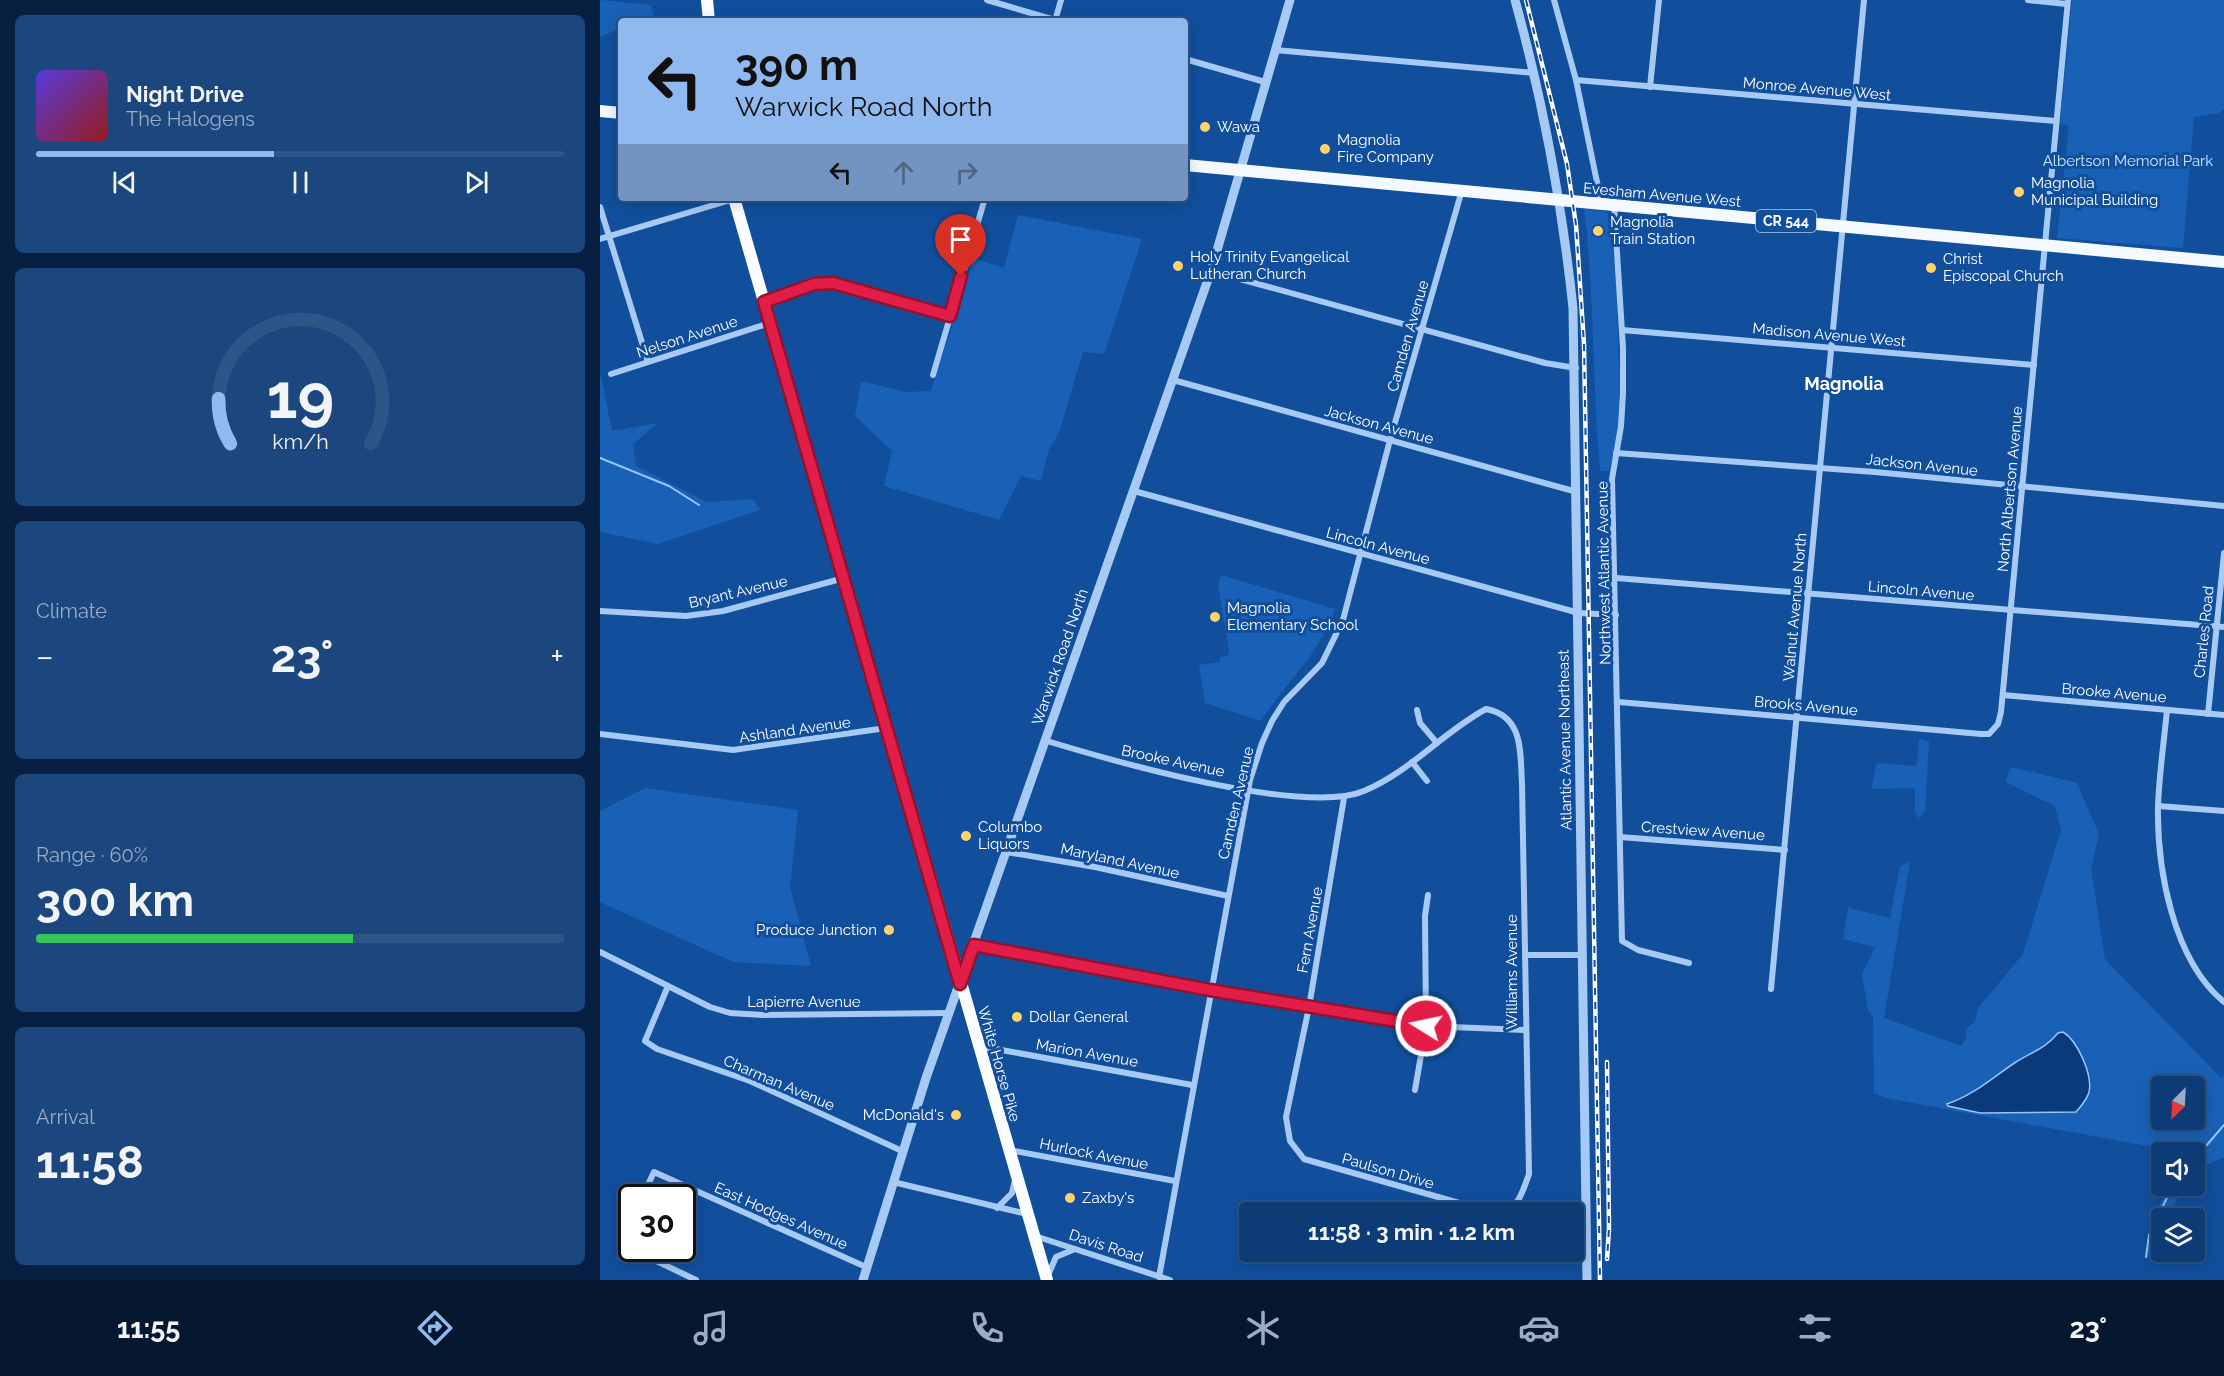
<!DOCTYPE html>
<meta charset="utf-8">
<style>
:root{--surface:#0d3b76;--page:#1b467e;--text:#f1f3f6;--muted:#9aadc5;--line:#2d5588;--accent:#90b9f0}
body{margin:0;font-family:Raleway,sans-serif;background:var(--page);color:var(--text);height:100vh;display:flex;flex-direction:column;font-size:22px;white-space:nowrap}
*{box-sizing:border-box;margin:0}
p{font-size:20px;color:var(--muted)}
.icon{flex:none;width:33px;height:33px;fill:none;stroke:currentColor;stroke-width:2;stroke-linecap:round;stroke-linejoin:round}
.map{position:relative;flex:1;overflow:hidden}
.panel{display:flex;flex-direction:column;gap:15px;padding:15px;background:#072041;width:600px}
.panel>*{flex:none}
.hud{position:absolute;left:18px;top:18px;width:570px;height:183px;border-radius:6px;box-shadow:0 3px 15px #0003,0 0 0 2px var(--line);background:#90b9f0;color:#111;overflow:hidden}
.needle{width:39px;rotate:204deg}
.tools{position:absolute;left:1551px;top:1076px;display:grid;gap:12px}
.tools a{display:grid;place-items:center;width:54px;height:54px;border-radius:6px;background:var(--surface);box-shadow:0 3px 15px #0003,0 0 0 2px var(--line);font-size:30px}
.speed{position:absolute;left:18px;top:1184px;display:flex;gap:12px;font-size:30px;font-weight:700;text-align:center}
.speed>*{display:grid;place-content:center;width:78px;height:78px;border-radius:50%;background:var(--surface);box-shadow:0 3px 15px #0003,0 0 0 2px var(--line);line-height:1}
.speed .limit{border:3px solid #111;border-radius:9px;background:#fff;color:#111}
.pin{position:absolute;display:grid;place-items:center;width:51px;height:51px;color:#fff;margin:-62px -26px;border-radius:50% 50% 50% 0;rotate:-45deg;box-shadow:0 0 6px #0007}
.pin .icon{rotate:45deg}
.me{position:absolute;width:66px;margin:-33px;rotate:280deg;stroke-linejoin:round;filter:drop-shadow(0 0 4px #0008)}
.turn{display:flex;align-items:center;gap:21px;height:126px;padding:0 18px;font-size:27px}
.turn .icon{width:78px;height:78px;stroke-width:2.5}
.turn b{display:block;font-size:42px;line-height:51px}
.lanes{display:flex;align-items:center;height:57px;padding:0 18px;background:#0003;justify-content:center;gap:30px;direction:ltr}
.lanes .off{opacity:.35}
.big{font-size:45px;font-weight:700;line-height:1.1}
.panel .tile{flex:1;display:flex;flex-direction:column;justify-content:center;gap:9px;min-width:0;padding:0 21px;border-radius:9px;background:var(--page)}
.panel .dial{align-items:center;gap:0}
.dial svg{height:156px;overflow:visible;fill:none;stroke:var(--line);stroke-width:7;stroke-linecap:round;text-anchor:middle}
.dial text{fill:var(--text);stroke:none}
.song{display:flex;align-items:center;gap:18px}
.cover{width:72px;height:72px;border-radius:9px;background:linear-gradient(135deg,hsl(250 70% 55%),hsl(0 70% 35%))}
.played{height:6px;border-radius:3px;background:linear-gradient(90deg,var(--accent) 45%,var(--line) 45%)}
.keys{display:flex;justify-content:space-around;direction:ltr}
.heat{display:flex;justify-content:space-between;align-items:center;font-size:33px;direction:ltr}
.charge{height:9px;border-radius:4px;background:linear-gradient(90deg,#34c759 60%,var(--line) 0)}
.trip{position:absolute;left:639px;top:1202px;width:345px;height:60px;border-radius:6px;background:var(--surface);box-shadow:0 3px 15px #0003,0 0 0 2px var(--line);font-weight:700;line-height:60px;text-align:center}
.tab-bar{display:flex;height:96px;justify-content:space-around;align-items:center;background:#05182f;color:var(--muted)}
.tab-bar .icon{width:42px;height:42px}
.tab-bar .active{color:var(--accent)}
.tab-bar b{font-size:27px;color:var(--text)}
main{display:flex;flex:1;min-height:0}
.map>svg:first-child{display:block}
.green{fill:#1961b7;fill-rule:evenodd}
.water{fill:#0a3a79;stroke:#99c5f8;stroke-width:1.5}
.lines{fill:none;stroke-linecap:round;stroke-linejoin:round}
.stream{stroke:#99c5f8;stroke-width:2}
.minor{stroke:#a7caf4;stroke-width:6}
.tertiary{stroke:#a7caf4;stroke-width:9}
.primary{stroke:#f4f8ff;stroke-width:12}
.trunk{stroke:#fafcff;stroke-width:12}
.rail-casing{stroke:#fff;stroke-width:4.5}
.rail{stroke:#114f9d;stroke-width:2;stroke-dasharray:7;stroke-linecap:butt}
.route-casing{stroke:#92132f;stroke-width:15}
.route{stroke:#e11d48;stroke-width:10}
.poi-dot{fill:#ffd36a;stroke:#114f9d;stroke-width:2}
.labels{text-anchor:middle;stroke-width:6;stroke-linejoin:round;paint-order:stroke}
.shield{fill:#114f9d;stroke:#b8cae2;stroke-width:1.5}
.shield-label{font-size:14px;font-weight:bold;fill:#fff}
.street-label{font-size:15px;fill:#fff;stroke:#114f9d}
.poi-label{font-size:15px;fill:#fff;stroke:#114f9d;text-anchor:start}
.park-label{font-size:15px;fill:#cfe5fe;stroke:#114f9d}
.quarter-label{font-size:18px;font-weight:bold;fill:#fff;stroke:#114f9d}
</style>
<main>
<section class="panel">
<div class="tile">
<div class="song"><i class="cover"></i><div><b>Night Drive</b><p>The Halogens</p></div></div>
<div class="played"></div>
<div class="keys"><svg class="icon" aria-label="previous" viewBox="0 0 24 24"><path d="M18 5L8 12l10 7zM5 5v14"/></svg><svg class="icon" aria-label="pause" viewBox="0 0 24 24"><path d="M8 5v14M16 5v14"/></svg><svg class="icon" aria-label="next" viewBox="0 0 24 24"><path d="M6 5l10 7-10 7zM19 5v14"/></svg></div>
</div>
<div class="tile dial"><svg viewBox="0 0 100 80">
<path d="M14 69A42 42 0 1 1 86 69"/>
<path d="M14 69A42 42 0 0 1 8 46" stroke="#90b9f0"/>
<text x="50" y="56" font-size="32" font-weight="700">19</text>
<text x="50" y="72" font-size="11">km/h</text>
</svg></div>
<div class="tile"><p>Climate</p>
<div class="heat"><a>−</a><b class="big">23°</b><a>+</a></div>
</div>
<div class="tile"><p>Range · 60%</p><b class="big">300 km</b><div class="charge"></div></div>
<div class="tile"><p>Arrival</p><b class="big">11:58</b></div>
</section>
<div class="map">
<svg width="1624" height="1280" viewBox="0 0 1624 1280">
<rect width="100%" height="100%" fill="#114f9d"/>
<!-- green -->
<g class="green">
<polygon points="0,0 51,5 54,16 41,21 21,21 21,28 0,37"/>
<polygon points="1472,0 1624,0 1624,108 1619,113 1594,117 1583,248 1457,238 1469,125 1460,124"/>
<path d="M984,209L1007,212L1010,221L1016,282L1020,394V426L1009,471H1000C992,384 995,296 984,209Z"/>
<polygon points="418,215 542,239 504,354 483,352 459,433 449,449 441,481 421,476 399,520 284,486 292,451 255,416 261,381 305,392 331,391 374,258 404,268"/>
<polygon points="0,372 12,431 58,423 33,444 36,466 107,502 153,499 160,510 58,544 0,532"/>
<path d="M621,575L735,609C720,654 686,682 661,721L605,703L599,665L620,662V657L627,656L629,652L618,585Z"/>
<polygon points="1319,739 1329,741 1325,811 1319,818 1315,812 1315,788 1271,789 1277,763 1317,766"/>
<path d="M1411,767L1477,783L1499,834L1491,869L1505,959L1621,1078L1624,1075V1157L1595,1170L1594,1152H1580L1286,1098L1274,1093L1273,1017L1268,1010L1262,974L1275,947L1243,939L1248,908L1290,918L1300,866L1310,862L1284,1018L1361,1046L1366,1039L1367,1029L1375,1021L1379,1007L1423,954L1461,830L1455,806L1405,782ZM1562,1086H1594V1119H1562Z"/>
<polygon points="45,788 198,810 190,887 211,966 133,962 0,902 0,811"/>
<polygon points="1572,1185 1584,1185 1568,1218 1562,1218 1561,1231 1547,1260 1551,1218"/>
</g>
<!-- water -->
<path class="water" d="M1463,1032C1477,1040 1493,1075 1489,1092C1487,1100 1481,1106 1476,1112L1380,1113L1348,1106L1347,1104C1374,1095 1393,1077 1416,1062C1432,1052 1446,1048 1458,1033Z"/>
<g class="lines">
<!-- stream -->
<g class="stream">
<polyline points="0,458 69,486 99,505"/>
<polyline points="1600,1153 1624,1125"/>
<polyline points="1546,1257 1549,1235 1573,1185"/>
</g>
<!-- minor -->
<g class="minor">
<polyline points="387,0 458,21"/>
<polyline points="954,0 976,80 998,187 998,203"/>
<polyline points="1428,0 1467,4"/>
<polyline points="455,21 461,0"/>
<polyline points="675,50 934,73"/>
<polyline points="585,59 665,82"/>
<polyline points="976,80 1456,121"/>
<polyline points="1050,87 1059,0"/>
<polyline points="1014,205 1023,348 1023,393 1021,426 1012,479 1022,941 1038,950 1089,963"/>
<polyline points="0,207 48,362"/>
<polyline points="0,239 134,199"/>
<polyline points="611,271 945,363 976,368"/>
<path d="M164,302C180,296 198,287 216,284C255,277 311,305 350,316"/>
<polyline points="1022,330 1434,365"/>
<polyline points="11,374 170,323"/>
<polyline points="333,375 385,198"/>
<polyline points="573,380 977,492"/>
<polyline points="1016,453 1275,472 1624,506"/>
<polyline points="534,491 979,613 1016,615"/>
<polyline points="1016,578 1624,627"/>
<polyline points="0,611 86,616 123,611 244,578"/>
<polyline points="1403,695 1624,715"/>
<polyline points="1019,702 1381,734 1389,734 1398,724 1401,712 1468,0"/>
<polyline points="817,710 820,723 837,743"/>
<path d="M1567,710C1564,742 1559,775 1558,807C1557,869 1573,960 1624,1002"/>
<polyline points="1608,714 1624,553"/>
<polyline points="0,734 133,750 286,728"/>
<path d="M447,741C513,761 703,816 764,791C810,772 843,732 886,709C924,716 920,753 922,783L929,1174C924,1188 919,1206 905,1212"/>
<polyline points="812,762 827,781"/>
<polyline points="744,798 709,1007 686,1117 690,1141 704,1159 891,1212"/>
<polyline points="1558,806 1624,811"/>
<polyline points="1020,837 1185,850"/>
<polyline points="407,852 495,867 628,896"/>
<polyline points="374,945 610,990 826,1026 925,1030"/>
<polyline points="0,952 110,1007 130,1013 163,1015 350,1013"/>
<polyline points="925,955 982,955"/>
<polyline points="68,986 45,1041 57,1049 150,1081 302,1151"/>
<polyline points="1171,989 1264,0"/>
<polyline points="379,1048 396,1049 592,1085"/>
<polyline points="815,1090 826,1026 825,916 828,895"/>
<polyline points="409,1150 575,1181"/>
<polyline points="293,1182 427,1214"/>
<polyline points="42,1197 54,1172 266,1267"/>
<polyline points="397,1208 412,1193 415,1180"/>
<polyline points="32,1220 29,1230 32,1242"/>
<polyline points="435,1236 570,1280"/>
<polyline points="36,1248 46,1256 96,1280"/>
<polyline points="449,1273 456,1257 475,1249"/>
<polyline points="559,1277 650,780 662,743 672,721 684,702 722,663 743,620 790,440 862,190"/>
</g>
<!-- tertiary -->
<g class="tertiary">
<path d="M915,0C943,101 962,204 973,308L987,1280"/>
<polyline points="263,1280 326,1078 611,271 690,0"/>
</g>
<!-- primary -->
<g class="primary">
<polyline points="0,111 21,113"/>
<polyline points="585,165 1624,262"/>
</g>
<!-- trunk -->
<g class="trunk">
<polyline points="107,0 109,21"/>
<polyline points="134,198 447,1280"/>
</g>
<!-- rail casing -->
<g class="rail-casing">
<g id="rail">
<polyline points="926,0 967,164 976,225 984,344 1000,1280"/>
<polyline points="1007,1062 1009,1229 1007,1259"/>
</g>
</g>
<!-- rail -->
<use href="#rail" class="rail"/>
</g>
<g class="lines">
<!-- route casing -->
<g class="route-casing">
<polyline id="route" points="361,276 350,316 233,283 214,284 164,302 360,984 374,945 610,990 826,1026"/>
</g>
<!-- route -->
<use href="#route" class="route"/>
</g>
<!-- markers -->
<g class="poi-dot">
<circle cx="605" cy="127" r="6"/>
<circle cx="725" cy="149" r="6"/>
<circle cx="1419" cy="192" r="6"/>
<circle cx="998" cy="231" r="6"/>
<circle cx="578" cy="266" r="6"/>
<circle cx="1331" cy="268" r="6"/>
<circle cx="615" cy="617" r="6"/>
<circle cx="366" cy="836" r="6"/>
<circle cx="289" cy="930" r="6"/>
<circle cx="417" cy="1017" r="6"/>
<circle cx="356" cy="1115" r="6"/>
<circle cx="470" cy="1198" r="6"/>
</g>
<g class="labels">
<!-- shield labels -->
<rect class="shield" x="1156" y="210" width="60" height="22" rx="4.5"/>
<g class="shield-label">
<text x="1186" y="226">CR 544</text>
</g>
<!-- street labels -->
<g class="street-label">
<text transform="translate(1217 89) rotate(5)" y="5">Monroe Avenue West</text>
<text transform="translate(1062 195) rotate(5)" y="5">Evesham Avenue West</text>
<text transform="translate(1229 335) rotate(5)" y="5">Madison Avenue West</text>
<text transform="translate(808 336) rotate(-74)" y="5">Camden Avenue</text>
<text transform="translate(87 337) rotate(-18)" y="5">Nelson Avenue</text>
<text transform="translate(779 425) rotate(15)" y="5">Jackson Avenue</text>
<text transform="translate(1322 465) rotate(6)" y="5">Jackson Avenue</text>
<text transform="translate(1410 489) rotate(-85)" y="5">North Albertson Avenue</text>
<text transform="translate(778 546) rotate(15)" y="5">Lincoln Avenue</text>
<text transform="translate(1004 573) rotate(-91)" y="5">Northwest Atlantic Avenue</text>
<text transform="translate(1321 591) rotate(5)" y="5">Lincoln Avenue</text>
<text transform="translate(138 592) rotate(-13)" y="5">Bryant Avenue</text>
<text transform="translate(1195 607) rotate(-85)" y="5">Walnut Avenue North</text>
<text transform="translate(1604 632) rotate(-84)" y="5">Charles Road</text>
<text transform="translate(460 657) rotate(-71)" y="5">Warwick Road North</text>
<text transform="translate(1514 693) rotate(5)" y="5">Brooke Avenue</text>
<text transform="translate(1206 706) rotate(5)" y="5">Brooks Avenue</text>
<text transform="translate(195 730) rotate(-8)" y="5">Ashland Avenue</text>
<text transform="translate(965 740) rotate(-91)" y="5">Atlantic Avenue Northeast</text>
<text transform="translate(573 761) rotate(12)" y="5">Brooke Avenue</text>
<text transform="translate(636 803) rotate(-77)" y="5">Camden Avenue</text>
<text transform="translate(1103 831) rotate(4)" y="5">Crestview Avenue</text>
<text transform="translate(520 861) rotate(12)" y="5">Maryland Avenue</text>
<text transform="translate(710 930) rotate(-80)" y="5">Fern Avenue</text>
<text transform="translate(912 972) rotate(-90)" y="5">Williams Avenue</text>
<text x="204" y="1007">Lapierre Avenue</text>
<text transform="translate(487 1053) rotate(10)" y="5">Marion Avenue</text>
<text transform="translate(399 1064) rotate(74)" y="5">White Horse Pike</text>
<text transform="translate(179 1083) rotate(23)" y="5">Charman Avenue</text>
<text transform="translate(494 1154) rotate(11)" y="5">Hurlock Avenue</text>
<text transform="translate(788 1171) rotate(16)" y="5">Paulson Drive</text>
<text transform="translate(181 1216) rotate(24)" y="5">East Hodges Avenue</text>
<text transform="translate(506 1246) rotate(18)" y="5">Davis Road</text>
</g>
<!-- poi labels -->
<g class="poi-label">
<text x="617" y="132">Wawa</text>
<text x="737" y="145">Magnolia<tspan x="737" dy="17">Fire Company</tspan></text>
<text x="1431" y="188">Magnolia<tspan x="1431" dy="17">Municipal Building</tspan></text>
<text x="1010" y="227">Magnolia<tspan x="1010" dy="17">Train Station</tspan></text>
<text x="590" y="262">Holy Trinity Evangelical<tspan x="590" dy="17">Lutheran Church</tspan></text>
<text x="1343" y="264">Christ<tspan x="1343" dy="17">Episcopal Church</tspan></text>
<text x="627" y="613">Magnolia<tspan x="627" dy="17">Elementary School</tspan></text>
<text x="378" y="832">Columbo<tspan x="378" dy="17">Liquors</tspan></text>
<text x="277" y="935" text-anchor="end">Produce Junction</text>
<text x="429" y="1022">Dollar General</text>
<text x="344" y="1120" text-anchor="end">McDonald's</text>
<text x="482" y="1203">Zaxby's</text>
</g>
<!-- park labels -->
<g class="park-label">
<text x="1528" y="166">Albertson Memorial Park</text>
</g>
<!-- quarter labels -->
<g class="quarter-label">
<text x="1244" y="390">Magnolia</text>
</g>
</g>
</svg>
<div class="tools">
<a><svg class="needle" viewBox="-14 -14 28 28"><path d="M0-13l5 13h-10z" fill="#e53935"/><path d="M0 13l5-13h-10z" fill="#9aadc5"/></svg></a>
<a><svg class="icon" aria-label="sound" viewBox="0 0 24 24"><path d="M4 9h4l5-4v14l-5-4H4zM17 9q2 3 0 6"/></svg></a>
<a><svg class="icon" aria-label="layers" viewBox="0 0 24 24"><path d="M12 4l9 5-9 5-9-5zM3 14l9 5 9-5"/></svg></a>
</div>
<div class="speed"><div class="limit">30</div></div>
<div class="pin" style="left:361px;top:276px;background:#d93025"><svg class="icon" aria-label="arrive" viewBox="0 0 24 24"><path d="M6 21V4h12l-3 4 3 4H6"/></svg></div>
<svg class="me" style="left:826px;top:1026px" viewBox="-20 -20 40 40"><circle r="17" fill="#e11d48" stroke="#fff" stroke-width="3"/><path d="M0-11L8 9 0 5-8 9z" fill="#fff"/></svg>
<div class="trip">11:58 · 3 min · 1.2 km</div>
<div class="hud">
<div class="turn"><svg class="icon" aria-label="left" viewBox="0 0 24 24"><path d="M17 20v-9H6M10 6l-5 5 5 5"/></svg><div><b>390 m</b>Warwick Road North</div></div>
<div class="lanes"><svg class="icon" aria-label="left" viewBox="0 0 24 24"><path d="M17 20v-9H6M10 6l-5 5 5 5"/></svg><svg class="icon off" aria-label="ahead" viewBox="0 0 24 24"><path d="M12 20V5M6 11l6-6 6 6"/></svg><svg class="icon off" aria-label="right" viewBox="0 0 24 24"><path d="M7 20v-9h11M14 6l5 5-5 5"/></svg></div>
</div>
</div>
</main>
<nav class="tab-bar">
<b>11:55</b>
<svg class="icon active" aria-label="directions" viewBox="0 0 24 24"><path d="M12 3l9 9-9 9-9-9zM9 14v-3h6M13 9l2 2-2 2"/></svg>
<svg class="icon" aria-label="music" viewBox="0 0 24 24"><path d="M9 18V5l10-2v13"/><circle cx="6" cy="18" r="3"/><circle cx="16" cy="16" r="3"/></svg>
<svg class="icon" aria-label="phone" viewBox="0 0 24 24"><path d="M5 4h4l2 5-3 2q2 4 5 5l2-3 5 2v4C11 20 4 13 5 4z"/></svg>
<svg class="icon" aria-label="climate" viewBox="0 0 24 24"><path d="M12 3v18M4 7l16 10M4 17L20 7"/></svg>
<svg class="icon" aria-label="car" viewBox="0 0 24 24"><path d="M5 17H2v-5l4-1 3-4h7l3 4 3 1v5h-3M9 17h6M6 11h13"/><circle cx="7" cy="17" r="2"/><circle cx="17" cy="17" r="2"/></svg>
<svg class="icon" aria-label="filters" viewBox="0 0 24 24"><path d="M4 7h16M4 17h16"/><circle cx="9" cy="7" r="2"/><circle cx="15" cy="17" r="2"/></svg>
<b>23°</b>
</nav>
